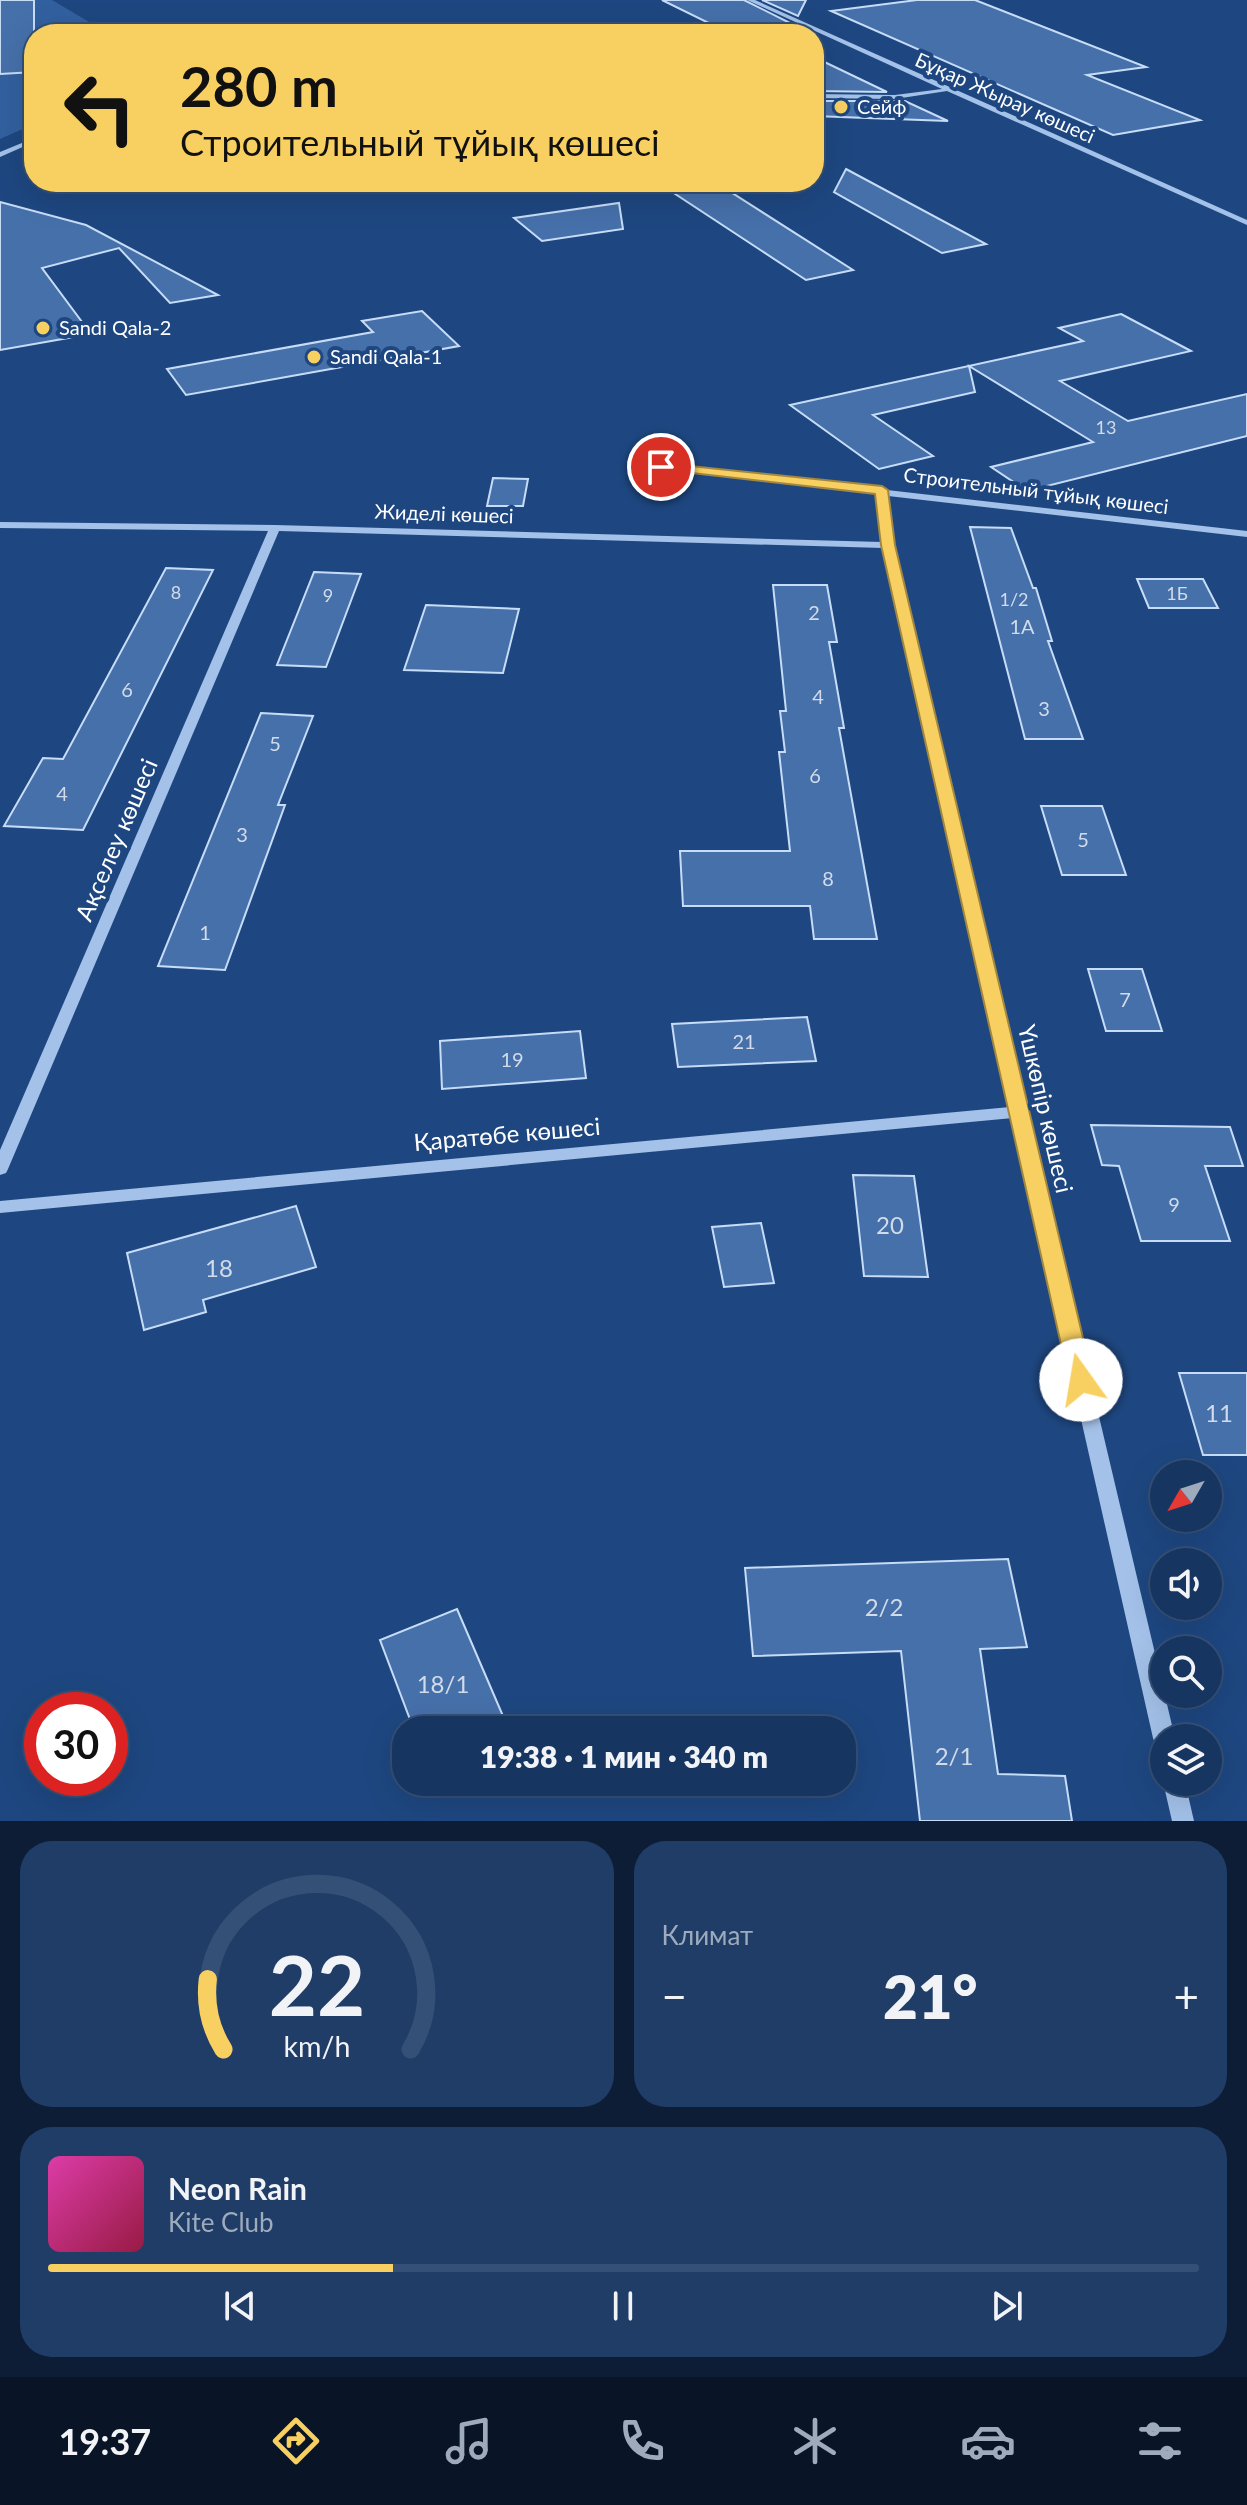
<!DOCTYPE html>
<html lang="ru">
<meta charset="utf-8">
<style>
:root{--surface:#163561;--page:#1f3d67;--text:#f1f3f6;--muted:#9eabbd;--line:#355076;--accent:#f8d062}
body{margin:0;font-family:Lato,sans-serif;background:var(--page);color:var(--text);height:100vh;display:flex;flex-direction:column;font-size:30px;white-space:nowrap}
*{box-sizing:border-box;margin:0}
p{font-size:26px;color:var(--muted)}
.icon{flex:none;width:44px;height:44px;fill:none;stroke:currentColor;stroke-width:2;stroke-linecap:round;stroke-linejoin:round}
.map{position:relative;height:1821px;overflow:hidden}
.sheet{display:flex;flex-direction:column;gap:20px;padding:20px;background:#0c1d35;flex:1}
.sheet>*{flex:none}
.banner{position:absolute;left:24px;top:24px;width:800px;height:168px;border-radius:32px;box-shadow:0 8px 32px #0002,0 0 0 2px var(--line);background:#f8d062;color:#111;overflow:hidden}
.needle{width:52px;rotate:231deg}
.tools{position:absolute;left:1150px;top:1460px;display:grid;gap:16px}
.tools a{display:grid;place-items:center;width:72px;height:72px;border-radius:50%;background:var(--surface);box-shadow:0 8px 32px #0002,0 0 0 2px var(--line);font-size:40px}
.speed{position:absolute;left:24px;top:1692px;display:flex;gap:16px;font-size:40px;font-weight:700;text-align:center}
.speed>*{display:grid;place-content:center;width:104px;height:104px;border-radius:50%;background:var(--surface);box-shadow:0 8px 32px #0002,0 0 0 2px var(--line);line-height:1}
.speed .limit{border:12px solid #d22;background:#fff;color:#111}
.pin{position:absolute;display:grid;place-items:center;width:68px;height:68px;color:#fff;margin:-34px;border:4px solid #fff;border-radius:50%;box-shadow:0 2px 8px #0007}
.me{position:absolute;width:88px;margin:-44px;rotate:347deg;stroke-linejoin:round;filter:drop-shadow(0 0 6px #0008)}
.turn{display:flex;align-items:center;gap:28px;height:168px;padding:0 24px;font-size:36px}
.turn .icon{width:104px;height:104px;stroke-width:2.5}
.turn b{display:block;font-size:56px;line-height:68px}
.big{font-size:60px;font-weight:800;line-height:1.1}
.sheet .card{flex:1;display:flex;flex-direction:column;justify-content:center;gap:12px;min-width:0;padding:0 28px;border-radius:32px;background:var(--page)}
.sheet .dial{align-items:center;gap:0}
.dial svg{height:208px;overflow:visible;fill:none;stroke:var(--line);stroke-width:7;stroke-linecap:round;text-anchor:middle}
.dial text{fill:var(--text);stroke:none}
.song{display:flex;align-items:center;gap:24px}
.cover{width:96px;height:96px;border-radius:12px;background:linear-gradient(135deg,hsl(320 70% 55%),hsl(340 70% 35%))}
.played{height:8px;border-radius:4px;background:linear-gradient(90deg,var(--accent) 30%,var(--line) 30%)}
.keys{display:flex;justify-content:space-around;direction:ltr}
.heat{display:flex;justify-content:space-between;align-items:center;font-size:44px;direction:ltr}
.sheet .tiles{flex:1;display:grid;gap:20px;grid-template-columns:1fr 1fr}
.card:last-child{grid-column:span 2}
.trip{position:absolute;left:392px;top:1716px;width:464px;height:80px;border-radius:32px;background:var(--surface);box-shadow:0 8px 32px #0002,0 0 0 2px var(--line);font-weight:800;line-height:80px;text-align:center}
.tab-bar{display:flex;height:128px;justify-content:space-around;align-items:center;background:#091527;color:var(--muted)}
.tab-bar .icon{width:56px;height:56px}
.tab-bar .selected{color:var(--accent)}
.tab-bar b{font-size:36px;color:var(--text)}
.map>svg:first-child{display:block}
.green{fill:#32609f}
.building{fill:#4670aa;stroke:#c7dcf7;stroke-width:2}
.lines{fill:none;stroke-linecap:round;stroke-linejoin:round}
.minor{fill:#a3c1e9;fill-rule:evenodd}
.route{fill:#f8d062;stroke:#a18740;stroke-width:2}
.poi-dot{fill:#f8d062;stroke:#1e4781;stroke-width:3}
.labels{text-anchor:middle;stroke-width:8;stroke-linejoin:round;paint-order:stroke}
.far-number-label{font-size:18px;fill:#d1dbea}
.far-street-label{font-size:20px;fill:#fff;stroke:#1e4781}
.far-poi-label{font-size:20px;fill:#fff;stroke:#1e4781;text-anchor:start}
.number-label{font-size:20px;fill:#d1dbea}
.street-label{font-size:24px;fill:#fff;stroke:#1e4781}
.near-number-label{font-size:24px;fill:#d1dbea}
</style>
<div class="map">
<svg width="1247" height="1821" viewBox="0 0 1247 1821">
<rect width="100%" height="100%" fill="#1e4781"/>
<!-- green -->
<polygon class="green" points="0,0 52,0 96,26 99,34 34,34 34,124 0,139"/>
<!-- building -->
<g class="building">
<polygon points="0,0 34,0 34,72 0,74"/>
<polygon points="662,0 744,0 794,25 790,34 731,34"/>
<polygon points="762,0 806,0 798,16"/>
<polygon points="917,0 975,0 1146,67 1087,75 1200,120 1113,135 831,11"/>
<polygon points="814,57 887,92 814,91"/>
<polygon points="814,101 905,101 948,121 814,116"/>
<polygon points="846,169 986,244 942,253 834,192"/>
<polygon points="657,182 715,182 853,270 806,280"/>
<polygon points="0,202 86,225 218,295 170,303 119,248 42,268 91,334 0,350"/>
<polygon points="619,203 623,229 542,241 514,218"/>
<polygon points="422,311 459,346 186,395 167,369 373,332 362,321"/>
<polygon points="1121,314 1191,351 1060,381 1128,421 1247,394 1247,436 1027,491 991,467 1093,442 969,366 975,392 873,415 933,456 879,469 790,405 1083,341 1059,328"/>
<polygon points="493,478 528,479 523,506 487,506"/>
<polygon points="970,527 1011,528 1033,588 1036,588 1052,641 1048,641 1083,739 1025,739"/>
<polygon points="166,568 213,570 83,830 4,826 43,758 63,759"/>
<polygon points="314,572 361,574 326,667 277,665"/>
<polygon points="1137,579 1203,579 1218,608 1149,608"/>
<polygon points="773,585 827,585 837,642 829,642 844,728 839,728 877,939 814,939 810,906 683,906 680,851 790,851 779,752 785,752 780,711 786,711"/>
<polygon points="426,605 519,609 503,673 404,670"/>
<polygon points="261,713 313,716 278,805 285,805 225,970 158,966"/>
<polygon points="1041,806 1102,806 1126,875 1062,875"/>
<polygon points="1088,969 1142,969 1162,1031 1106,1031"/>
<polygon points="807,1017 816,1061 678,1067 672,1024"/>
<polygon points="580,1031 586,1078 442,1089 440,1041"/>
<polygon points="1091,1125 1230,1127 1243,1166 1205,1166 1230,1241 1141,1241 1119,1166 1102,1165"/>
<polygon points="853,1175 914,1176 928,1277 864,1276"/>
<polygon points="296,1206 316,1267 203,1300 206,1312 144,1330 127,1253"/>
<polygon points="761,1223 774,1283 724,1287 712,1227"/>
<polygon points="1179,1373 1247,1373 1247,1455 1203,1455"/>
<polygon points="1008,1559 1027,1647 980,1649 998,1774 1065,1776 1072,1821 920,1821 901,1651 753,1656 745,1568"/>
<polygon points="457,1609 509,1730 414,1730 380,1640"/>
</g>
<g class="lines">
<!-- minor -->
<g class="minor">
<polygon points="747,0 755,0 1247,220 1247,225 947,91 895,99 814,98 814,94 895,95 942,89"/>
<polygon points="34,138 34,142 0,157 0,152"/>
<polygon points="630,460 878,489 882,487 887,490 1247,531 1247,537 888,496 893,545 1175,1738 1164,1738 1164,1749 1156,1746 1153,1738 1013,1118 0,1213 0,1201 1010,1107 883,548 279,531 8,1169 6,1173 0,1175 0,1150 268,531 0,528 0,522 275,525 882,542 877,494 627,465 627,461"/>
<polygon points="1164,1779 1164,1782 1185,1782 1194,1821 1172,1821 1163,1782"/>
</g>
</g>
<!-- route -->
<polygon class="route" points="661,463 882,486 888,490 895,545 1093,1380 1090,1387 1081,1390 1073,1387 1069,1380 881,545 875,494 657,469 655,467"/>
<!-- markers -->
<g class="poi-dot">
<circle cx="841" cy="107" r="8"/>
<circle cx="43" cy="328" r="8"/>
<circle cx="314" cy="357" r="8"/>
</g>
<g class="labels">
<!-- far-number labels -->
<g class="far-number-label">
<text x="1106" y="434">13</text>
<text x="176" y="599">8</text>
<text x="1177" y="600">1Б</text>
<text x="328" y="602">9</text>
<text x="1014" y="606">1/2</text>
</g>
<!-- far-street labels -->
<g class="far-street-label">
<text transform="translate(1005 98) rotate(24)" y="7">Бұқар Жырау көшесі</text>
<text transform="translate(1036 491) rotate(7)" y="7">Строительный тұйық көшесі</text>
<text transform="translate(444 514) rotate(2)" y="7">Жиделі көшесі</text>
</g>
<!-- far-poi labels -->
<g class="far-poi-label">
<text x="857" y="114">Сейф</text>
<text x="59" y="335">Sandi Qala-2</text>
<text x="330" y="364">Sandi Qala-1</text>
</g>
<!-- number labels -->
<g class="number-label">
<text x="814" y="620">2</text>
<text x="1022" y="634">1А</text>
<text x="127" y="697">6</text>
<text x="818" y="704">4</text>
<text x="1044" y="716">3</text>
<text x="275" y="751">5</text>
<text x="815" y="783">6</text>
<text x="62" y="801">4</text>
<text x="242" y="842">3</text>
<text x="1083" y="847">5</text>
<text x="828" y="886">8</text>
<text x="205" y="940">1</text>
<text x="1125" y="1007">7</text>
<text x="744" y="1049">21</text>
<text x="512" y="1067">19</text>
<text x="1174" y="1212">9</text>
</g>
<!-- street labels -->
<g class="street-label">
<text transform="translate(117 840) rotate(-67)" y="8">Ақселеу көшесі</text>
<text transform="translate(1045 1109) rotate(77)" y="8">Үшкөпір көшесі</text>
<text transform="translate(507 1135) rotate(-5)" y="8">Қаратөбе көшесі</text>
</g>
<!-- near-number labels -->
<g class="near-number-label">
<text x="890" y="1234">20</text>
<text x="219" y="1277">18</text>
<text x="1219" y="1422">11</text>
<text x="884" y="1616">2/2</text>
<text x="443" y="1693">18/1</text>
<text x="954" y="1765">2/1</text>
</g>
</g>
</svg>
<div class="tools">
<a><svg class="needle" viewBox="-14 -14 28 28"><path d="M0-13l5 13h-10z" fill="#e53935"/><path d="M0 13l5-13h-10z" fill="#9eabbd"/></svg></a>
<a><svg class="icon" aria-label="sound" viewBox="0 0 24 24"><path d="M4 9h4l5-4v14l-5-4H4zM17 9q2 3 0 6"/></svg></a>
<a><svg class="icon" aria-label="search" viewBox="0 0 24 24"><circle cx="10" cy="10" r="6"/><path d="M15 15l6 6"/></svg></a>
<a><svg class="icon" aria-label="layers" viewBox="0 0 24 24"><path d="M12 4l9 5-9 5-9-5zM3 14l9 5 9-5"/></svg></a>
</div>
<div class="speed"><div class="limit">30</div></div>
<div class="pin" style="left:661px;top:467px;background:#d93025"><svg class="icon" aria-label="arrive" viewBox="0 0 24 24"><path d="M6 21V4h12l-3 4 3 4H6"/></svg></div>
<svg class="me" style="left:1081px;top:1380px" viewBox="-20 -20 40 40"><circle r="19" fill="#fff"/><path d="M0-13L10 11 0 6-10 11z" fill="#f8d062"/></svg>
<div class="trip">19:38 · 1 мин · 340 m</div>
<div class="banner">
<div class="turn"><svg class="icon" aria-label="left" viewBox="0 0 24 24"><path d="M17 20v-9H6M10 6l-5 5 5 5"/></svg><div><b>280 m</b>Строительный тұйық көшесі</div></div>
</div>
</div>
<section class="sheet">
<div class="tiles">
<div class="card dial"><svg viewBox="0 0 100 80">
<path d="M14 69A42 42 0 1 1 86 69"/>
<path d="M14 69A42 42 0 0 1 8 42" stroke="#f8d062"/>
<text x="50" y="56" font-size="32" font-weight="700">22</text>
<text x="50" y="72" font-size="11">km/h</text>
</svg></div>
<div class="card"><p>Климат</p>
<div class="heat"><a>−</a><b class="big">21°</b><a>+</a></div>
</div>
<div class="card">
<div class="song"><i class="cover"></i><div><b>Neon Rain</b><p>Kite Club</p></div></div>
<div class="played"></div>
<div class="keys"><svg class="icon" aria-label="previous" viewBox="0 0 24 24"><path d="M18 5L8 12l10 7zM5 5v14"/></svg><svg class="icon" aria-label="pause" viewBox="0 0 24 24"><path d="M8 5v14M16 5v14"/></svg><svg class="icon" aria-label="next" viewBox="0 0 24 24"><path d="M6 5l10 7-10 7zM19 5v14"/></svg></div>
</div>
</div>
</section>
<nav class="tab-bar">
<b>19:37</b>
<svg class="icon selected" aria-label="directions" viewBox="0 0 24 24"><path d="M12 3l9 9-9 9-9-9zM9 14v-3h6M13 9l2 2-2 2"/></svg>
<svg class="icon" aria-label="music" viewBox="0 0 24 24"><path d="M9 18V5l10-2v13"/><circle cx="6" cy="18" r="3"/><circle cx="16" cy="16" r="3"/></svg>
<svg class="icon" aria-label="phone" viewBox="0 0 24 24"><path d="M5 4h4l2 5-3 2q2 4 5 5l2-3 5 2v4C11 20 4 13 5 4z"/></svg>
<svg class="icon" aria-label="climate" viewBox="0 0 24 24"><path d="M12 3v18M4 7l16 10M4 17L20 7"/></svg>
<svg class="icon" aria-label="car" viewBox="0 0 24 24"><path d="M5 17H2v-5l4-1 3-4h7l3 4 3 1v5h-3M9 17h6M6 11h13"/><circle cx="7" cy="17" r="2"/><circle cx="17" cy="17" r="2"/></svg>
<svg class="icon" aria-label="filters" viewBox="0 0 24 24"><path d="M4 7h16M4 17h16"/><circle cx="9" cy="7" r="2"/><circle cx="15" cy="17" r="2"/></svg>
</nav>
